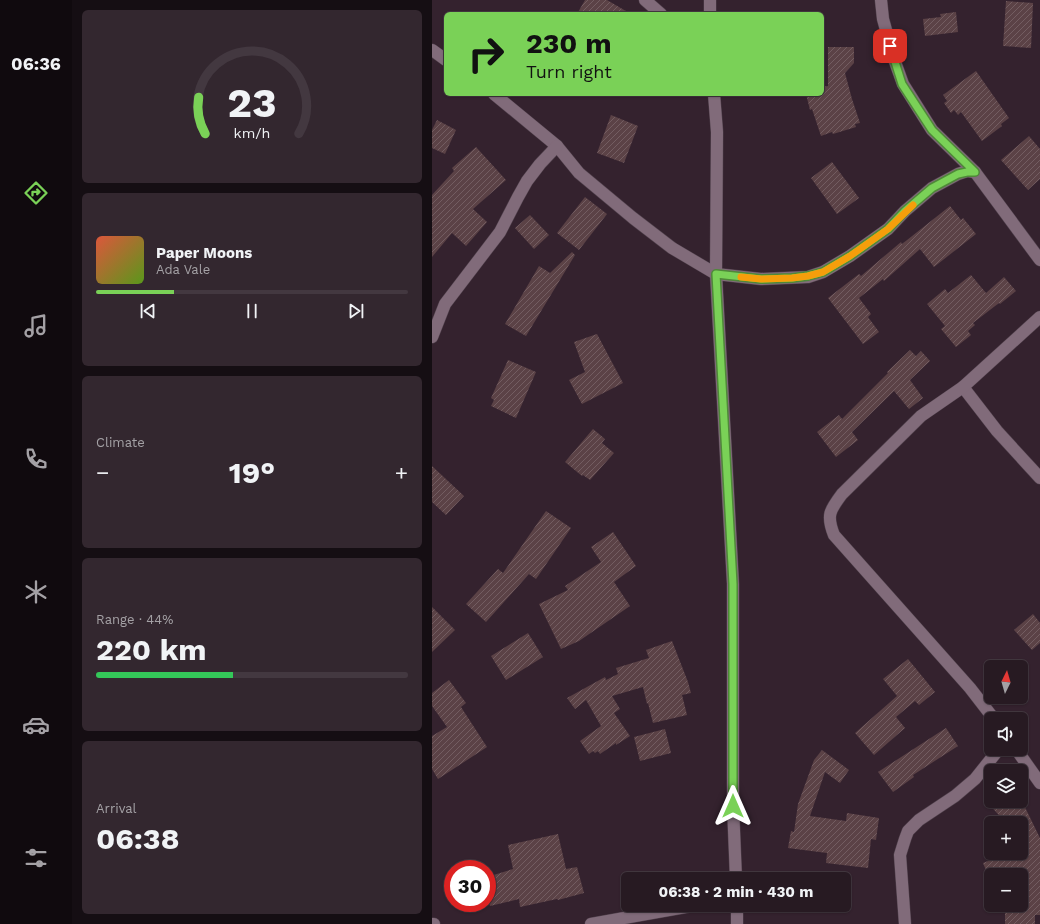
<!DOCTYPE html>
<meta charset="utf-8">
<style>
:root{--surface:#271a22;--page:#33272f;--text:#f1f3f6;--muted:#a4a1a5;--line:#433840;--accent:#7ad157}
body{margin:0;font-family:"Work Sans",sans-serif;background:var(--page);color:var(--text);height:100vh;display:flex;flex-direction:column;font-size:15px;white-space:nowrap}
*{box-sizing:border-box;margin:0}
p{font-size:13px;color:var(--muted)}
.icon{flex:none;width:22px;height:22px;fill:none;stroke:currentColor;stroke-width:2;stroke-linecap:round;stroke-linejoin:round}
.map{position:relative;flex:1;overflow:hidden}
.drawer{display:flex;flex-direction:column;gap:10px;padding:10px;background:#150e13;width:360px}
.drawer>*{flex:none}
.guide{position:absolute;left:12px;top:12px;width:380px;height:84px;border-radius:6px;box-shadow:0 1px 3px #0004,0 0 0 1px var(--line);background:#7ad157;color:#111;overflow:hidden}
.needle{width:26px;rotate:5deg}
.fabs{position:absolute;left:552px;top:660px;display:grid;gap:8px}
.fabs a{display:grid;place-items:center;width:44px;height:44px;border-radius:6px;background:var(--surface);box-shadow:0 1px 3px #0004,0 0 0 1px var(--line);font-size:20px}
.speed{position:absolute;left:12px;top:860px;display:flex;gap:8px;font-size:20px;font-weight:700;text-align:center}
.speed>*{display:grid;place-content:center;width:52px;height:52px;border-radius:50%;background:var(--surface);box-shadow:0 1px 3px #0004,0 0 0 1px var(--line);line-height:1}
.speed .limit{border:6px solid #d22;background:#fff;color:#111}
.pin{position:absolute;display:grid;place-items:center;width:34px;height:34px;color:#fff;margin:-17px;border-radius:8px;box-shadow:0 2px 6px #0006}
.me{position:absolute;width:44px;margin:-22px;rotate:0deg;stroke-linejoin:round;filter:drop-shadow(0 0 3px #0008)}
.turn{display:flex;align-items:center;gap:14px;height:84px;padding:0 16px;font-size:18px}
.turn .icon{width:52px;height:52px;stroke-width:2.5}
.turn b{display:block;font-size:28px;line-height:34px}
.big{font-size:30px;font-weight:700;line-height:1.1}
.drawer .card{flex:1;display:flex;flex-direction:column;justify-content:center;gap:6px;min-width:0;padding:0 14px;border-radius:6px;background:var(--page)}
.drawer .dial{align-items:center;gap:0}
.dial svg{height:104px;overflow:visible;fill:none;stroke:var(--line);stroke-width:7;stroke-linecap:round;text-anchor:middle}
.dial text{fill:var(--text);stroke:none}
.song{display:flex;align-items:center;gap:12px}
.cover{width:48px;height:48px;border-radius:6px;background:linear-gradient(135deg,hsl(10 70% 55%),hsl(90 70% 35%))}
.played{height:4px;border-radius:2px;background:linear-gradient(90deg,var(--accent) 25%,var(--line) 25%)}
.keys{display:flex;justify-content:space-around;direction:ltr}
.heat{display:flex;justify-content:space-between;align-items:center;font-size:22px;direction:ltr}
.charge{height:6px;border-radius:3px;background:linear-gradient(90deg,#34c759 44%,var(--line) 0)}
.trip{position:absolute;left:189px;top:872px;width:230px;height:40px;border-radius:6px;background:var(--surface);box-shadow:0 1px 3px #0004,0 0 0 1px var(--line);font-weight:700;line-height:40px;text-align:center}
main{display:flex;flex:1;min-height:0}
.dock{display:flex;flex-direction:column;width:72px;justify-content:space-around;align-items:center;background:#100a0e;color:var(--muted)}
.dock .icon{width:28px;height:28px}
.dock .active{color:var(--accent)}
.dock b{font-size:18px;color:var(--text)}
.map>svg:first-child{display:block}
.building{fill:url(#building-hatch)}
.lines{fill:none;stroke-linecap:round;stroke-linejoin:round}
.street-casing{stroke:#50414c;stroke-width:13}
.street{stroke:#816b7a;stroke-width:12}
.route-casing{stroke:#4f8839;stroke-width:10}
.route{stroke:#7ad157;stroke-width:7}
.slow{stroke:#f59e0b;stroke-width:7}
</style>
<main>
<nav class="dock">
<b>06:36</b>
<svg class="icon active" aria-label="directions" viewBox="0 0 24 24"><path d="M12 3l9 9-9 9-9-9zM9 14v-3h6M13 9l2 2-2 2"/></svg>
<svg class="icon" aria-label="music" viewBox="0 0 24 24"><path d="M9 18V5l10-2v13"/><circle cx="6" cy="18" r="3"/><circle cx="16" cy="16" r="3"/></svg>
<svg class="icon" aria-label="phone" viewBox="0 0 24 24"><path d="M5 4h4l2 5-3 2q2 4 5 5l2-3 5 2v4C11 20 4 13 5 4z"/></svg>
<svg class="icon" aria-label="climate" viewBox="0 0 24 24"><path d="M12 3v18M4 7l16 10M4 17L20 7"/></svg>
<svg class="icon" aria-label="car" viewBox="0 0 24 24"><path d="M5 17H2v-5l4-1 3-4h7l3 4 3 1v5h-3M9 17h6M6 11h13"/><circle cx="7" cy="17" r="2"/><circle cx="17" cy="17" r="2"/></svg>
<svg class="icon" aria-label="filters" viewBox="0 0 24 24"><path d="M4 7h16M4 17h16"/><circle cx="9" cy="7" r="2"/><circle cx="15" cy="17" r="2"/></svg>
</nav>
<section class="drawer">
<div class="card dial"><svg viewBox="0 0 100 80">
<path d="M14 69A42 42 0 1 1 86 69"/>
<path d="M14 69A42 42 0 0 1 9 41" stroke="#7ad157"/>
<text x="50" y="56" font-size="32" font-weight="700">23</text>
<text x="50" y="72" font-size="11">km/h</text>
</svg></div>
<div class="card">
<div class="song"><i class="cover"></i><div><b>Paper Moons</b><p>Ada Vale</p></div></div>
<div class="played"></div>
<div class="keys"><svg class="icon" aria-label="previous" viewBox="0 0 24 24"><path d="M18 5L8 12l10 7zM5 5v14"/></svg><svg class="icon" aria-label="pause" viewBox="0 0 24 24"><path d="M8 5v14M16 5v14"/></svg><svg class="icon" aria-label="next" viewBox="0 0 24 24"><path d="M6 5l10 7-10 7zM19 5v14"/></svg></div>
</div>
<div class="card"><p>Climate</p>
<div class="heat"><a>−</a><b class="big">19°</b><a>+</a></div>
</div>
<div class="card"><p>Range · 44%</p><b class="big">220 km</b><div class="charge"></div></div>
<div class="card"><p>Arrival</p><b class="big">06:38</b></div>
</section>
<div class="map">
<svg width="608" height="924" viewBox="0 0 608 924">
<defs>
<pattern id="building-hatch" width="6" height="6" patternUnits="userSpaceOnUse"><rect width="6" height="6" fill="#5b4246"/><path d="M-1 1l2-2M0 6l6-6M5 7l2-2" fill="none" stroke="#735d61"/></pattern>
</defs>
<rect width="100%" height="100%" fill="#34222e"/>
<!-- building -->
<g class="building">
<polygon points="153,0 175,0 199,14 145,14"/>
<polygon points="574,1 601,3 599,48 571,46"/>
<polygon points="524,12 526,32 493,36 491,19 509,17 508,14"/>
<polygon points="396,47 422,47 422,63 413,73 420,99 428,123 423,124 424,127 401,134 400,132 389,136 380,109 378,110 374,94 390,94 390,87 396,86"/>
<polygon points="544,71 577,118 569,124 570,126 550,141 529,112 526,115 522,110 519,113 512,103 515,101 511,95"/>
<polygon points="179,115 206,126 192,163 165,153"/>
<polygon points="5,120 24,130 13,154 0,148 0,130"/>
<polygon points="597,136 608,149 608,179 596,190 569,160"/>
<polygon points="44,147 74,180 41,209 55,222 34,246 20,233 0,257 0,195 22,171 20,168"/>
<polygon points="400,162 427,198 405,214 379,178"/>
<polygon points="153,197 175,214 147,250 125,233"/>
<polygon points="518,206 529,220 531,218 544,234 502,267 488,249 452,281 451,279 427,298 439,314 436,317 447,332 431,344 396,298 427,274 429,276 469,242 470,244"/>
<polygon points="98,215 117,235 102,249 83,228"/>
<polygon points="140,252 143,255 94,336 73,324 107,266 118,273"/>
<polygon points="539,275 554,293 572,277 584,291 568,304 567,303 541,323 543,325 536,331 539,335 524,347 509,329 513,326 495,304 513,289 516,293"/>
<polygon points="165,334 191,383 150,404 137,380 153,372 142,342"/>
<polygon points="478,350 484,356 489,351 498,361 478,380 491,398 477,409 462,391 420,432 426,440 404,457 385,432 407,415 410,419 456,373 455,372"/>
<polygon points="76,360 104,372 84,418 59,406 62,400 59,398"/>
<polygon points="161,429 173,439 170,443 182,453 158,480 151,475 150,476 133,462"/>
<polygon points="0,466 32,496 14,515 0,502"/>
<polygon points="114,511 139,528 104,579 97,574 54,622 34,604 66,569 71,573"/>
<polygon points="181,532 204,566 182,582 198,606 147,641 129,649 107,604 136,590 133,586 169,562 159,547"/>
<polygon points="0,607 23,630 0,652"/>
<polygon points="601,614 608,623 608,643 600,650 582,630"/>
<polygon points="96,633 111,657 74,680 59,656"/>
<polygon points="240,641 256,682 259,693 250,695 255,715 221,723 216,703 215,704 211,687 180,696 188,709 182,713 198,736 184,745 184,743 168,754 166,751 163,753 161,751 157,754 148,741 169,726 154,700 143,709 135,698 173,677 174,680 186,674 184,668 217,658 214,650"/>
<polygon points="476,659 503,692 487,705 483,701 464,717 473,728 442,755 423,733 465,696 451,679"/>
<polygon points="17,680 34,703 29,707 55,747 6,779 0,769 0,736 15,727 0,706 0,693"/>
<polygon points="514,728 526,746 481,775 482,777 461,792 446,772"/>
<polygon points="233,729 239,753 208,761 202,737"/>
<polygon points="390,750 417,770 408,783 393,772 378,816 414,821 415,813 447,818 444,840 439,839 436,868 394,863 395,853 356,848 359,831 362,832 366,804 382,760"/>
<polygon points="589,799 608,838 608,915 603,915 603,924 573,924 573,905 589,905 589,875 556,875 551,863 576,853 589,853 589,823 574,823 554,801 589,801"/>
<polygon points="126,834 134,869 145,867 152,893 126,900 125,899 88,907 87,899 58,906 55,896 55,877 81,869 76,845"/>
</g>
<g class="lines">
<!-- street casing -->
<g class="street-casing">
<g id="street">
<polyline points="213,0 229,14"/>
<polyline points="278,0 278,14"/>
<polyline points="449,0 451,19 462,59 471,84 500,130 543,172 608,260"/>
<polyline points="0,50 14,60"/>
<polyline points="62,94 125,146 147,173 201,218 240,248 284,274 329,279 376,277 391,272 418,256 456,229 473,211 500,188 526,174 535,171 543,172"/>
<polyline points="282,94 285,132 284,274 301,584 301,806 304,879"/>
<polyline points="0,337 13,304 68,232 86,197 95,181 108,164 125,146"/>
<polyline points="531,387 565,431 608,478"/>
<path d="M562,719L538,688L402,535C394,515 398,510 410,494L489,416L531,387L608,317"/>
<polyline points="584,749 608,783"/>
<polyline points="279,905 305,905"/>
<polyline points="305,905 305,924"/>
<polyline points="0,924 2,924"/>
<polyline points="159,924 265,905"/>
<polyline points="473,924 468,855 473,839 476,831 487,820 523,796 543,779 567,749"/>
</g>
</g>
<!-- street -->
<use href="#street" class="street"/>
</g>
<g class="lines">
<!-- route casing -->
<g class="route-casing">
<polyline id="route" points="301,806 301,584 284,274 329,279 360,278 376,276 391,272 418,256 456,229 473,211 500,188 526,174 535,172 543,172 500,130 470,84 458,46"/>
</g>
<!-- route -->
<use href="#route" class="route"/>
<!-- slow -->
<polyline class="slow" points="309,277 329,279 360,278 376,276 391,272 418,256 456,229 481,205"/>
</g>
</svg>
<div class="fabs">
<a><svg class="needle" viewBox="-14 -14 28 28"><path d="M0-13l5 13h-10z" fill="#e53935"/><path d="M0 13l5-13h-10z" fill="#a4a1a5"/></svg></a>
<a><svg class="icon" aria-label="sound" viewBox="0 0 24 24"><path d="M4 9h4l5-4v14l-5-4H4zM17 9q2 3 0 6"/></svg></a>
<a><svg class="icon" aria-label="layers" viewBox="0 0 24 24"><path d="M12 4l9 5-9 5-9-5zM3 14l9 5 9-5"/></svg></a>
<a>+</a>
<a>−</a>
</div>
<div class="speed"><div class="limit">30</div></div>
<div class="pin" style="left:458px;top:46px;background:#d93025"><svg class="icon" aria-label="arrive" viewBox="0 0 24 24"><path d="M6 21V4h12l-3 4 3 4H6"/></svg></div>
<svg class="me" style="left:301px;top:806px" viewBox="-20 -20 40 40"><path d="M0-17L14 15 0 8-14 15z" fill="#7ad157" stroke="#fff" stroke-width="4"/></svg>
<div class="trip">06:38 · 2 min · 430 m</div>
<div class="guide">
<div class="turn"><svg class="icon" aria-label="right" viewBox="0 0 24 24"><path d="M7 20v-9h11M14 6l5 5-5 5"/></svg><div><b>230 m</b>Turn right</div></div>
</div>
</div>
</main>
